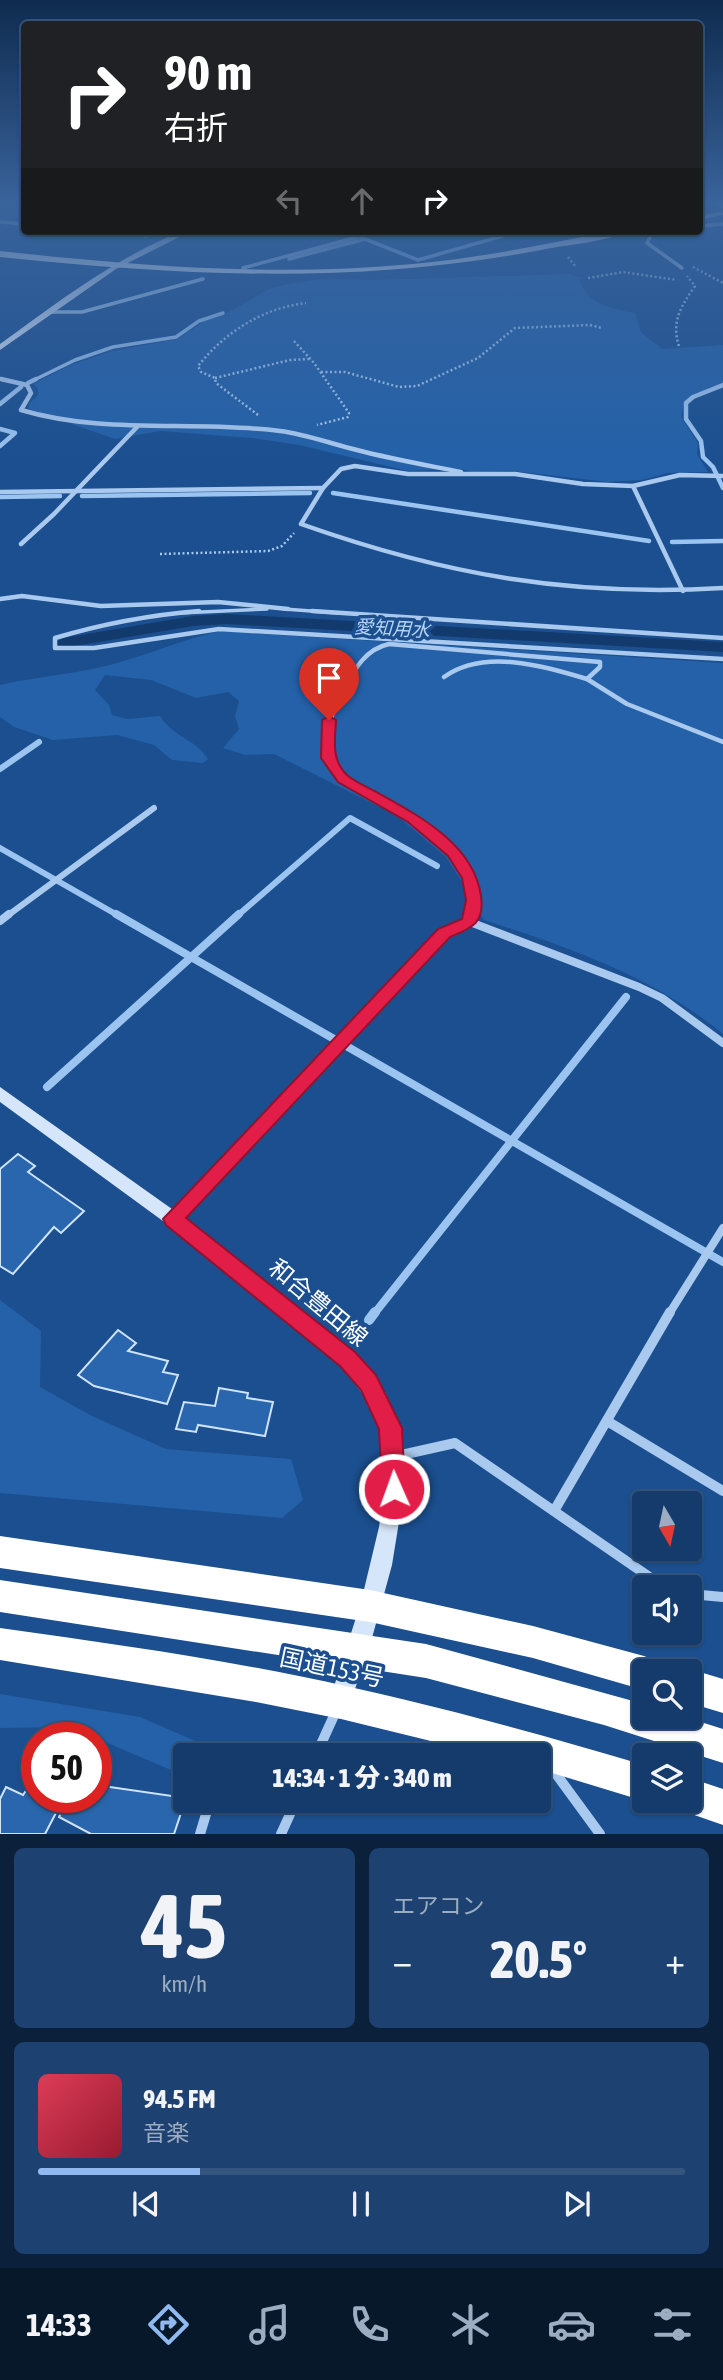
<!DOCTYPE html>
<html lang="ja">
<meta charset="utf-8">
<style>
:root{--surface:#143b6b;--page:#1d4271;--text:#f1f3f6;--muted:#9dadc1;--line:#33557e;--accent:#90b9f0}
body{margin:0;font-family:"Asap Condensed","Noto Sans JP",sans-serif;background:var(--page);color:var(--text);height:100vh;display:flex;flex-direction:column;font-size:26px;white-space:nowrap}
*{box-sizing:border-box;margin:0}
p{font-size:23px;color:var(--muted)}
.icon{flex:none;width:38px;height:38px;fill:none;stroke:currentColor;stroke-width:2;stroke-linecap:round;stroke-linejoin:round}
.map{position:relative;height:1834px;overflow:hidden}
.drawer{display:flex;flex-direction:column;gap:14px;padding:14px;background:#0b203b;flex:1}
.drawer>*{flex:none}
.guide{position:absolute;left:21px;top:21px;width:682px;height:214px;border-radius:7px;box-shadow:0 2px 5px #0004,0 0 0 2px var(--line);background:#202124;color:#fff;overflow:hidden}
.needle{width:46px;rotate:171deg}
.tools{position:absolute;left:632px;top:1491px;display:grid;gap:14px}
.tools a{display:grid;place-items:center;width:70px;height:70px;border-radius:7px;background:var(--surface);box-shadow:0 2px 5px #0004,0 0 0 2px var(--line);font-size:35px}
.speed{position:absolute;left:21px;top:1722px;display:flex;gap:14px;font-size:35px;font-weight:700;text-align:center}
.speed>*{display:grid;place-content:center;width:91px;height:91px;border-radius:50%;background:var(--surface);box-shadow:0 2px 5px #0004,0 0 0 2px var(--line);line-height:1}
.speed .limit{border:10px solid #d22;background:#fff;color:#111}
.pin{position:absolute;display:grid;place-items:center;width:60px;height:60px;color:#fff;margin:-72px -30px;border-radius:50% 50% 50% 0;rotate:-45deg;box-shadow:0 0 7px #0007}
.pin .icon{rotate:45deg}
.me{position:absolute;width:77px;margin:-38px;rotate:358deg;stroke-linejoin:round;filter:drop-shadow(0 0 5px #0008)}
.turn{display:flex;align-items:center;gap:24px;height:147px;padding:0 28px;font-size:32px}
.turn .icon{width:91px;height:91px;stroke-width:2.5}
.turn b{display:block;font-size:49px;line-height:60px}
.lanes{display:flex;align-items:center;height:66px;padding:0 28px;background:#0003;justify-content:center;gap:35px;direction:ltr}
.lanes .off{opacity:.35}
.big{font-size:52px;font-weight:800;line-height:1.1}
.drawer .tile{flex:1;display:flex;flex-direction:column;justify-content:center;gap:10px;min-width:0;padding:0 24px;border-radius:10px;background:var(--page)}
.drawer .dial{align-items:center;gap:0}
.dial b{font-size:91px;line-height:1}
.song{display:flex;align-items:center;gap:21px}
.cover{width:84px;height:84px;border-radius:10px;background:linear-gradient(135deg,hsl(350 70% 55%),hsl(350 70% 35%))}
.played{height:7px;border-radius:4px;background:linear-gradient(90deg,var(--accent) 25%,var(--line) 25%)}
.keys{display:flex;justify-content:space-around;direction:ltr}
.heat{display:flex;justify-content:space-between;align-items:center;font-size:38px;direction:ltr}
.drawer .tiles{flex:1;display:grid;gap:14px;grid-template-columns:1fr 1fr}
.tile:last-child{grid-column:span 2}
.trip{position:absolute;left:173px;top:1743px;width:378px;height:70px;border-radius:7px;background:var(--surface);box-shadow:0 2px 5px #0004,0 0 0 2px var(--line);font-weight:800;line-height:70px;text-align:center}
.tabs{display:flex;height:112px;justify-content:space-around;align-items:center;background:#08182b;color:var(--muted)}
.tabs .icon{width:49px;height:49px}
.tabs .on{color:var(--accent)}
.tabs b{font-size:32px;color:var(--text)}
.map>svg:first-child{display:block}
.green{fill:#2461a8}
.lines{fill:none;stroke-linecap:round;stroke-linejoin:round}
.stream-far4{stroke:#9cc4f0;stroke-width:3.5}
.stream-far3{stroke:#9cc4f0;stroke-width:4.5}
.stream-far2{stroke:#9cc4f0;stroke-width:6}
.stream-far1{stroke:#9cc4f0;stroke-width:8}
.stream{stroke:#9cc4f0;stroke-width:10}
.canal{fill:#123a6d;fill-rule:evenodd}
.building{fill:#2a66ad;stroke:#cfe3fa;stroke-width:2}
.path{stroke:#a9c9ee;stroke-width:2.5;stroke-dasharray:2 2.5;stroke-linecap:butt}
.lane-far2{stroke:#a9c9ee;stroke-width:3.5}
.lane-far1{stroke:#a9c9ee;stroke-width:4.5}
.lane{stroke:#a9c9ee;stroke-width:6}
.street-far4{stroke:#a9c9ee;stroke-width:3.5}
.street-far3{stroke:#a9c9ee;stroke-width:4.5}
.street-far2{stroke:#a9c9ee;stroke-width:6}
.street-far1{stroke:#a9c9ee;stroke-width:8}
.street{stroke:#a9c9ee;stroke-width:10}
.secondary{fill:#d6e6fa;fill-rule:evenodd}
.primary{fill:#f0f6ff;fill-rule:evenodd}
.highway{fill:#fff;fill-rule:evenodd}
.route{fill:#e11d48;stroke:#92132f;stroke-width:2}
.labels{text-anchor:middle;stroke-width:7;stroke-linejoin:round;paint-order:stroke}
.far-water-label{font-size:19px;font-style:italic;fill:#b5d3f5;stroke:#1b4f8f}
.near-street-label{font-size:24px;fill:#fff;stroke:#1b4f8f}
</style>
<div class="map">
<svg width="723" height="1834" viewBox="0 0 723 1834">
<rect width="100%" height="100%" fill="#1b4f8f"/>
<!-- green -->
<g class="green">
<path d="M570,274L582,278L579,280C588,304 612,309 635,313L641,332L662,349L723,345V383L690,397L684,403L681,417L698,443L697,454L708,472L668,473L642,480L608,482L513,471L472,472L461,469L408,471L299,445L252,438L160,431L115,439L29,409V404L38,395V388L33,384L71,365L112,351L178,339L204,321L229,312L269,289L289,284L322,279L375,280Z"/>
<path d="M220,631L723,663V1034C654,977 568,947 484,920L478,912L466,906V888L446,857L396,815L274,754L245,755L223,748L239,729L235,716L239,701L228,692L196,698L151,680L105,675L95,690L109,705L112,715L127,719L160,716C174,738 196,739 208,759L203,763L172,760L154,745L117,735L53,740L14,727L0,717V685C33,677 68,675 101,667C142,658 179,640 220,631Z"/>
<polygon points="0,1300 41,1331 40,1387 92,1416 166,1449 291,1459 303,1500 282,1518 0,1493"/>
<polygon points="0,1694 140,1717 195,1741 230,1744 225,1755 186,1755 185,1776 70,1727 0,1728"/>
</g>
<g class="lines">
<!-- stream-far4 -->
<g class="stream-far4">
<polyline points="289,259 365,239 418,260 520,231"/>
<polyline points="32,381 75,360 113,347 176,337 199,321 223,313"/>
</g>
<!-- stream-far3 -->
<g class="stream-far3">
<polyline points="28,383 36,379"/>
<polyline points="723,385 693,397 686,403 686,419 701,441 703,457 713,467 723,488"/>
<polyline points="0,404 21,387"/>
<polyline points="0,429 15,433 0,446"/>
<polyline points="333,493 649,541"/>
<polyline points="82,496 310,493"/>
<polyline points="0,497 60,496"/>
<polyline points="672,542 723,541"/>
</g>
<!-- stream-far2 -->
<g class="stream-far2">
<polyline points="0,769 39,742"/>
<polyline points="0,848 119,916"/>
<polyline points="237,916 350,818 437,866"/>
</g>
<!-- stream-far1 -->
<g class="stream-far1">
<polyline points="116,914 723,1262"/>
<polyline points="47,1087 239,914"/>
<polyline points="374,1314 626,997"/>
</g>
<!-- stream -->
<polyline class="stream" points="369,1320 375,1312"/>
<!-- canal -->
<polygon class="canal" points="227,614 723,642 723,652 227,624 193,626 63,648 54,643 63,638 193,616"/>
</g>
<!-- building -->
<g class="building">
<polygon points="18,1154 35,1166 28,1172 84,1211 61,1233 54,1227 13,1274 0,1266 0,1169"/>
<polygon points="118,1330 136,1343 128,1351 168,1361 163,1372 178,1375 167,1404 94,1386 78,1375"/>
<polygon points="219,1388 248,1393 247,1398 273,1402 265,1436 198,1425 196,1432 176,1429 184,1402 215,1406"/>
<polygon points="96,1785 186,1798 174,1834 91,1834 59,1817 68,1797 96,1797"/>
<polygon points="6,1787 23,1795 27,1789 58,1809 45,1834 0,1834 0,1799"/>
</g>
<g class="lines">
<!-- path -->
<g class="path">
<polyline points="123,231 147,237"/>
<polyline points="568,257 575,266"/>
<polyline points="693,267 723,283"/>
<polyline points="588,278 623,272 677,280"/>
<polyline points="294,341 314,363 349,413 348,417 317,425"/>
<path d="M679,346C671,322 681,306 695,286L687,276"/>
<polyline points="321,372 345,372 399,387 417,386 478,358 515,328 590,325 602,328"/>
<polyline points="215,378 290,360 309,359"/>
<path d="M258,415L216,383L215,378L201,372L198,366C225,332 263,308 306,303"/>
<polyline points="160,554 268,551 282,546 294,533"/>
</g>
<!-- lane-far2 -->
<g class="lane-far2">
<polyline points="284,609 338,613"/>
<polyline points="180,613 267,609"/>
</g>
<!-- lane-far1 -->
<g class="lane-far1">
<path d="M199,611C150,615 102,624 55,638V648H94L219,629L723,659"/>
<polyline points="312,611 723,638"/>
<path d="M444,677C484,648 543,666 587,679"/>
<path d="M470,916C475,845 416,822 363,791C350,783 333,775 328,759C321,734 334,709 345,688C355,668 366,649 389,644L600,662V667L587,679L627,704L723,742"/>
</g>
<!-- lane -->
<polyline class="lane" points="470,922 470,914"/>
<!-- street-far4 -->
<g class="street-far4">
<polyline points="0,222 24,224"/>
<polyline points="700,226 723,224"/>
<polyline points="671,231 651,235 647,243 682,268"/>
<polyline points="243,268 380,231"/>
<polyline points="49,312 82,312 203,279"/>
<polyline points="0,379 9,381"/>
</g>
<!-- street-far3 -->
<g class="street-far3">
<path d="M1,379L27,385L31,393L21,410C105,435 193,420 280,431C305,434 332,444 357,450C391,459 426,465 461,472"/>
<path d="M723,476L680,475L633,486L583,484L515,474H408L355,466L341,469L323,488L301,524C445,575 570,597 723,588"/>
<polyline points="633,486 683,591"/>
<polyline points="0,492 323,488"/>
<polyline points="21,544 54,514 137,427"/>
<polyline points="0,599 22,596 101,606 218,602 288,609"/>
</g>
<!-- street-far2 -->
<polyline class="street-far2" points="7,916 154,808"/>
<!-- street-far1 -->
<g class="street-far1">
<polyline points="0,921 9,914"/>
<polyline points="173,1219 444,933 470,922 639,987 662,998 723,1043"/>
<polyline points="669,1314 723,1228"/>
</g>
<!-- street -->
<g class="street">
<polyline points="607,1421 723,1491"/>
<polyline points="397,1456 455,1443 664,1587"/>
<polyline points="554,1511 670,1312"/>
<polyline points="690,1594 723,1597"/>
<polyline points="316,1755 337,1709"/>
<polyline points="551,1767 600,1834"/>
<polyline points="200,1834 210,1801"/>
<polyline points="281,1834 296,1801"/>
</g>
<!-- secondary -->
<g class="secondary">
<polygon points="714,204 723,204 723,208"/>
<path d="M182,231H191L116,269L0,350V344C58,302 115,258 182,231Z"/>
<polygon points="0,1087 179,1214 355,1353 385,1392 400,1426 405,1457 404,1491 392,1565 372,1638 348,1710 340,1713 332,1710 329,1702 361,1602 379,1527 384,1491 385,1457 380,1426 371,1405 341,1365 167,1224 0,1102"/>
</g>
<!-- primary -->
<g class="primary">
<polygon points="723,211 723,215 700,220 700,216"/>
<path d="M612,231H629C612,241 563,245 541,250C358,285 184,276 0,257V251C137,266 275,277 413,264C480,258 546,244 612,231Z"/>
</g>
<!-- highway -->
<g class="highway">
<polygon points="0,1536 370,1590 533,1626 644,1656 656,1661 660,1671 644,1671 644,1690 533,1658 370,1622 0,1568"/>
<polygon points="0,1580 426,1644 644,1704 644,1717 685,1717 723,1729 723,1763 604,1725 426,1678 0,1612"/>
<path d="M0,1628C100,1642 200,1656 299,1676C416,1700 530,1731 644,1765V1801L539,1769V1755H488L341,1719L256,1702L0,1660Z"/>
<polygon points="690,1669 723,1679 723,1713 690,1703 690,1671 685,1671"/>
<polygon points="690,1778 723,1789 723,1825 677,1809 674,1801 690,1801"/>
</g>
</g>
<!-- sky -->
<linearGradient id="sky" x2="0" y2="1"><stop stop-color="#0f2b4f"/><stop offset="0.44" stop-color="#39639b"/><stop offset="1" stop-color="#39639b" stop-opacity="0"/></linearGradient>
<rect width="723" height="460" fill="url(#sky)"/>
<!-- route -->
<path class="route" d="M329,716L336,720C335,741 331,760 347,775C356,783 370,788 380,794C421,817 474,845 481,896C485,924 471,928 450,937L186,1218L355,1352L376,1375L402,1428L405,1489L402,1497L394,1501L386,1497L382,1489L379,1429L361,1390L340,1366L166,1225L163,1219L438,929L462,919L466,900L462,878L448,856L408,822L338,782L321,758L322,720Z"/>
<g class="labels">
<!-- far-water labels -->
<g class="far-water-label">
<text transform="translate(392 628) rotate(3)" y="7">愛知用水</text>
</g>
<!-- near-street labels -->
<g class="near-street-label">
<text transform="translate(318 1303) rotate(40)" y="8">和合豊田線</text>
<text transform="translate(332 1668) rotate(12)" y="8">国道153号</text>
</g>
</g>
</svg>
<div class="tools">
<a><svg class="needle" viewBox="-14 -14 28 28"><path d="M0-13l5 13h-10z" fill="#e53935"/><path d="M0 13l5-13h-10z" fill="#9dadc1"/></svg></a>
<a><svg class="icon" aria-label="sound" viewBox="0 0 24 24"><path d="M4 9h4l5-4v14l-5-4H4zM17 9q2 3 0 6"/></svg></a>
<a><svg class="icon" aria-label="search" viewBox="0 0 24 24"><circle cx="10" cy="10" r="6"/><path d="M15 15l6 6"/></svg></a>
<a><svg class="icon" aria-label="layers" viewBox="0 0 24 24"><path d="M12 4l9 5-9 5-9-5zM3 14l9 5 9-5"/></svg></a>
</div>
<div class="speed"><div class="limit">50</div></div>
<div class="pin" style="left:329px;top:720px;background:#d93025"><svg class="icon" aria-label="arrive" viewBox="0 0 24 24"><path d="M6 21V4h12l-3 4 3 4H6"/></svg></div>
<svg class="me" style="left:394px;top:1489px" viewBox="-20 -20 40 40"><circle r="17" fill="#e11d48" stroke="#fff" stroke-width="3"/><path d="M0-11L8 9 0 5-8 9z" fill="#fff"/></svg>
<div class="trip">14:34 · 1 分 · 340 m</div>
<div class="guide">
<div class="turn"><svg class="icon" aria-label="right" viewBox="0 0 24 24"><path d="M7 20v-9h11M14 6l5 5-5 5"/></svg><div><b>90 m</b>右折</div></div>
<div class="lanes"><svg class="icon off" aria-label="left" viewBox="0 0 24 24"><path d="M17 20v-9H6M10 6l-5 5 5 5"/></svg><svg class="icon off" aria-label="ahead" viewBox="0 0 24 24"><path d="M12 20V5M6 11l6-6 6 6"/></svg><svg class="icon" aria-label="right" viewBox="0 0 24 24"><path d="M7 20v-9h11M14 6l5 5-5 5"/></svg></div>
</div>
</div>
<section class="drawer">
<div class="tiles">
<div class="tile dial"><b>45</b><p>km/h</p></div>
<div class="tile"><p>エアコン</p>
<div class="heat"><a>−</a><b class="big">20.5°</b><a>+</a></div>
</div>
<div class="tile">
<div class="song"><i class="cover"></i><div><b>94.5 FM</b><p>音楽</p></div></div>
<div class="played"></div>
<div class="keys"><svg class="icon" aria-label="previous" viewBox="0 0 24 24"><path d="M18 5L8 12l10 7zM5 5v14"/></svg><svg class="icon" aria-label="pause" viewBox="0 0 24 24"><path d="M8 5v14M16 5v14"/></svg><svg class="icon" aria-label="next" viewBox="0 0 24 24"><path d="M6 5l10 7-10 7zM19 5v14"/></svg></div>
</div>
</div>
</section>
<nav class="tabs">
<b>14:33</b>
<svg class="icon on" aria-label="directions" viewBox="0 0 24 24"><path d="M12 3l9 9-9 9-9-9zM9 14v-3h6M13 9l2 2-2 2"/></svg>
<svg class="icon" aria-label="music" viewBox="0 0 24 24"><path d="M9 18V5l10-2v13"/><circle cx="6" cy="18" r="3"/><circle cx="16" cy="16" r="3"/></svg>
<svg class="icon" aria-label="phone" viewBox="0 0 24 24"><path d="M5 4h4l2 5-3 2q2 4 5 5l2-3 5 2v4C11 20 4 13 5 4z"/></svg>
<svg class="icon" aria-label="climate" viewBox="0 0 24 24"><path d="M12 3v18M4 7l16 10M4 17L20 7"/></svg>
<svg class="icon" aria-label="car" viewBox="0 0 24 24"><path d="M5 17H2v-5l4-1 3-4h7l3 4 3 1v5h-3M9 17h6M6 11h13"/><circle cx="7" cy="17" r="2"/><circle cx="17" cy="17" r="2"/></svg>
<svg class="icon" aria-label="filters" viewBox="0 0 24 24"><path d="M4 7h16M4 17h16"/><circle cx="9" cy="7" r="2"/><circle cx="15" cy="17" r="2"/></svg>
</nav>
